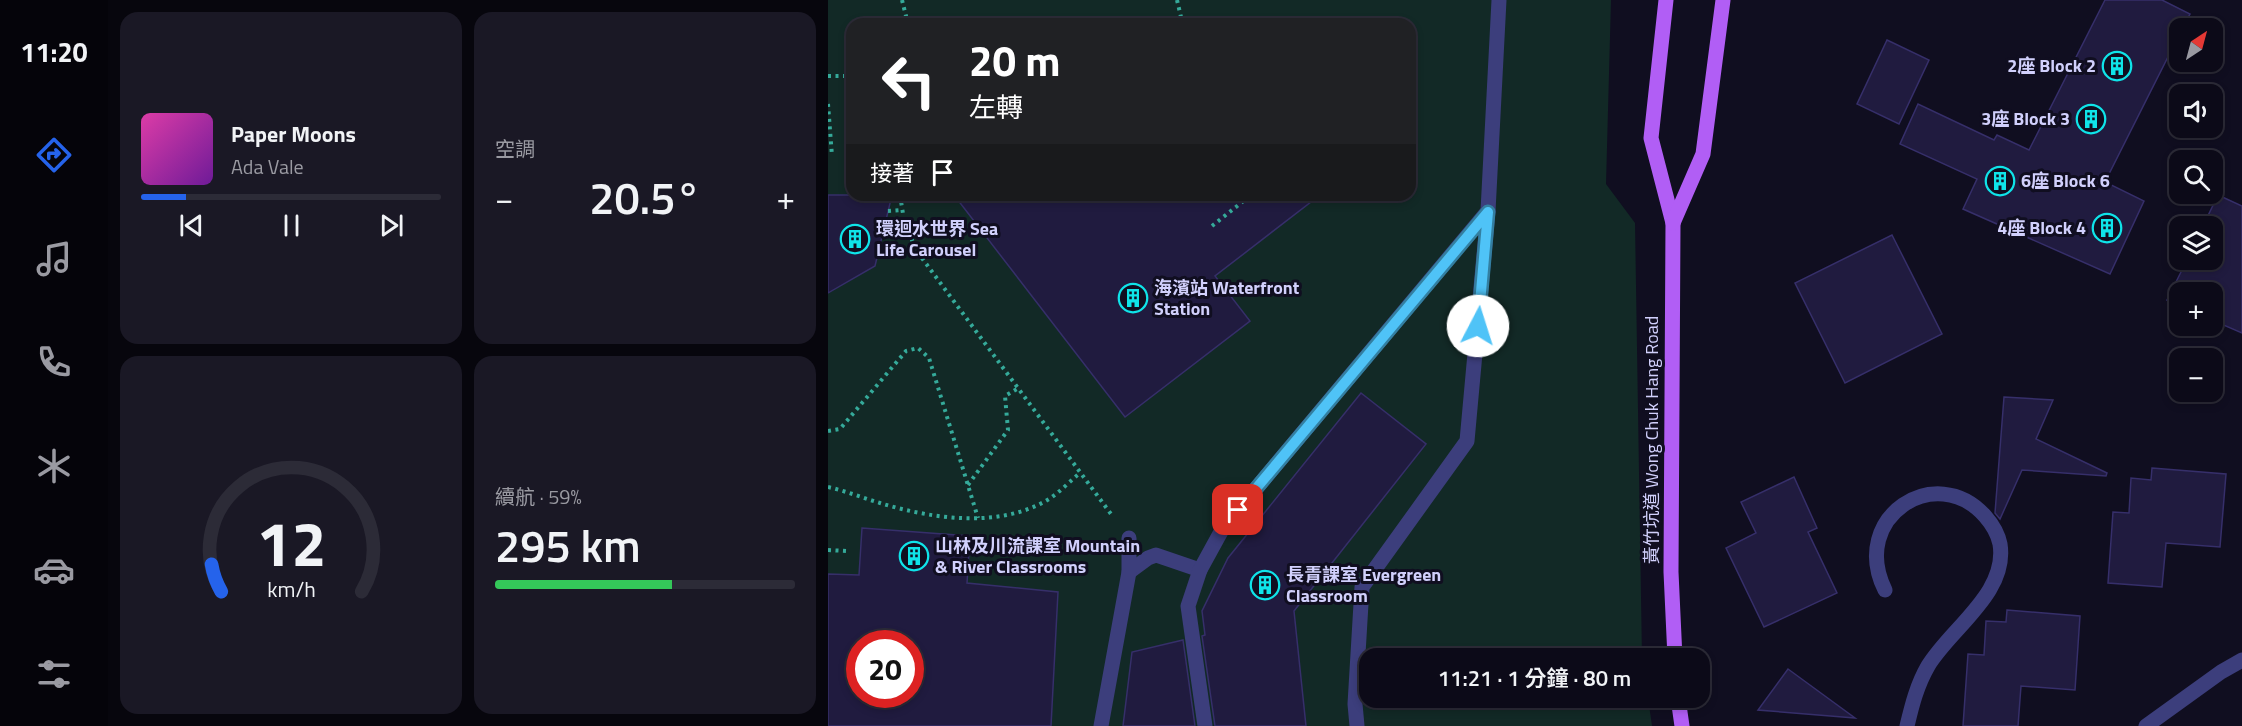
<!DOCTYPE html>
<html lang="zh-TW">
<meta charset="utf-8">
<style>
:root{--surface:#0c0a18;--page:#1a1825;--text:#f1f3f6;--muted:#9a9aa2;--line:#2c2b37;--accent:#2563eb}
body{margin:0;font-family:"Titillium Web","Noto Sans TC",sans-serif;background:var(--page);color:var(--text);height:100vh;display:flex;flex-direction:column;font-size:22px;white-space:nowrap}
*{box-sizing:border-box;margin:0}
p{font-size:20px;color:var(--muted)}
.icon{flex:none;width:33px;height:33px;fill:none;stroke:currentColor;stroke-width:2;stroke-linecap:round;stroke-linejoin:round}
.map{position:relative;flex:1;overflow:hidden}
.drawer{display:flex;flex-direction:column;gap:12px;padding:12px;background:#07060d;width:720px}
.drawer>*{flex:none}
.guide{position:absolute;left:18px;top:18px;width:570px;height:183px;border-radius:18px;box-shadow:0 3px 9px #0003,0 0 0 2px var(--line);background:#202124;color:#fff;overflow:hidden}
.needle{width:39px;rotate:36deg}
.buttons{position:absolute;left:1341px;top:18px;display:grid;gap:12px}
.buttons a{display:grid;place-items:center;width:54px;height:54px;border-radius:12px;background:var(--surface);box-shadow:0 3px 9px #0003,0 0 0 2px var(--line);font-size:30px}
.speed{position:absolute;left:18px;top:630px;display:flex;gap:12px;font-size:30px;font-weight:700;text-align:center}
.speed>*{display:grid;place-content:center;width:78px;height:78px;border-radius:50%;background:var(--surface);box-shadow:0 3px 9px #0003,0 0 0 2px var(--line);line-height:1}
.speed .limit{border:9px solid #d22;background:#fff;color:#111}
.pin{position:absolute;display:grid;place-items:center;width:51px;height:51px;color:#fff;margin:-26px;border-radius:12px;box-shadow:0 3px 9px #0006}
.me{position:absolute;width:66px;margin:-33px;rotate:5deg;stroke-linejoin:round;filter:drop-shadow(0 0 4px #0008)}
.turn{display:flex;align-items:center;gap:21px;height:126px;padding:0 24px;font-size:27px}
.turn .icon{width:78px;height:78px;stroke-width:2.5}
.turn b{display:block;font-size:42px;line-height:51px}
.then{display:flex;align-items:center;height:57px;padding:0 24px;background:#0003;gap:12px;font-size:22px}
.big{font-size:45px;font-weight:600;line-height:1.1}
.drawer .widget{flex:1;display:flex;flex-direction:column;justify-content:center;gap:9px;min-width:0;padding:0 21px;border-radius:18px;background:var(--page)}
.drawer .dial{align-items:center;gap:0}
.dial svg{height:156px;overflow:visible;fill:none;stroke:var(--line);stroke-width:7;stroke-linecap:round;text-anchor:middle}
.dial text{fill:var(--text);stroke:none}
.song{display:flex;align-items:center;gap:18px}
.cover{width:72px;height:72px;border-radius:9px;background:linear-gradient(135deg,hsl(320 70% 55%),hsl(280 70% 35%))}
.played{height:6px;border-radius:3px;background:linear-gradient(90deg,var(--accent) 15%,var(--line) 15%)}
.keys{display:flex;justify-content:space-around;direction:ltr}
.heat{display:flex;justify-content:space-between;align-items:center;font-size:33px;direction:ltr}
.charge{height:9px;border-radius:4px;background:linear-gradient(90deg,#34c759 59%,var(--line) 0)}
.drawer .tiles{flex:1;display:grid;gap:12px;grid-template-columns:repeat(2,1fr)}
.trip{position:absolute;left:531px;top:648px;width:351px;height:60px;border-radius:18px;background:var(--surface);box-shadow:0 3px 9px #0003,0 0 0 2px var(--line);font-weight:600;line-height:60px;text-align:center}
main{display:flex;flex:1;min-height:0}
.tabs{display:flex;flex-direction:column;width:108px;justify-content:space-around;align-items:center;background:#05040a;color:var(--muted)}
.tabs .icon{width:42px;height:42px}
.tabs .on{color:var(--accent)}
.tabs b{font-size:27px;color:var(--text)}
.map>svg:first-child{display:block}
.green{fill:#122926;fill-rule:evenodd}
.building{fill:#201b3f;stroke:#362f6a;stroke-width:1.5;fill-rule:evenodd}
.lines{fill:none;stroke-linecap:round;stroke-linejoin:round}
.path{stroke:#35aa9a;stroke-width:4;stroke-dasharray:3 4.5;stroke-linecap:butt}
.minor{stroke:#3c3e7c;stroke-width:15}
.major{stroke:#b15ef5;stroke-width:15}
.route-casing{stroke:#337fa1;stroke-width:15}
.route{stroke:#4fc3f7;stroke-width:10}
.labels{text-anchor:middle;stroke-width:6;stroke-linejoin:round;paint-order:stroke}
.poi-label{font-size:18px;font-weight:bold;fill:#d1d0fc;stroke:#100e20;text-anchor:start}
.street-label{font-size:18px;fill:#d1d0fc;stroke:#100e20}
</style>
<main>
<nav class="tabs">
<b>11:20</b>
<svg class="icon on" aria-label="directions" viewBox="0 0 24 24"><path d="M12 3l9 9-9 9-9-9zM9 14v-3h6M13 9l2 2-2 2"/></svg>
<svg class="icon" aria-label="music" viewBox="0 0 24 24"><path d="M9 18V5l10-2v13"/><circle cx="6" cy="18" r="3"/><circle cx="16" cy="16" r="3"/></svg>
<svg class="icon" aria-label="phone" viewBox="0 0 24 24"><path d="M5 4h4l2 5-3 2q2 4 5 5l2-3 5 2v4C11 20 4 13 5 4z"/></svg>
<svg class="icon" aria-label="climate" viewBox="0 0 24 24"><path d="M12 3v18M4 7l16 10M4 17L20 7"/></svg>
<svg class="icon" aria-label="car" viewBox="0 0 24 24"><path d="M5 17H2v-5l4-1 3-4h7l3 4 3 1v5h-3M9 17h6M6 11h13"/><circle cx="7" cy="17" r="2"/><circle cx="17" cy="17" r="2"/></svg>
<svg class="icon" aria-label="filters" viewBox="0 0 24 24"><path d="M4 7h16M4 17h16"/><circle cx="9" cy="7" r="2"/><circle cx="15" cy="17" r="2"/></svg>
</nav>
<section class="drawer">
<div class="tiles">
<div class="widget">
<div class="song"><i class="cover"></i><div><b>Paper Moons</b><p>Ada Vale</p></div></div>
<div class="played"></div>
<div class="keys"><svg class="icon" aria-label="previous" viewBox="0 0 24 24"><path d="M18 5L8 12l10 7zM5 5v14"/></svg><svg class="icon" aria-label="pause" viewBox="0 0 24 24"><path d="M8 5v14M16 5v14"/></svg><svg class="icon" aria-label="next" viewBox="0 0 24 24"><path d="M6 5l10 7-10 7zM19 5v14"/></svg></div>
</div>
<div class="widget"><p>空調</p>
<div class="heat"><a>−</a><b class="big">20.5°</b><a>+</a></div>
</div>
<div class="widget dial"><svg viewBox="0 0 100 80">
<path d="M14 69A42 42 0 1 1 86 69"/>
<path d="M14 69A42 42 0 0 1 9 55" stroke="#2563eb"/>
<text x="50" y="56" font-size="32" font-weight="700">12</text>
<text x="50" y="72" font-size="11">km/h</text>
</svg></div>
<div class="widget"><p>續航 · 59%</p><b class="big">295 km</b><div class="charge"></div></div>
</div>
</section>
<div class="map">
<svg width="1414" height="726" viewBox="0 0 1414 726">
<rect width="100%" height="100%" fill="#100e20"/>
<!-- green -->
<path class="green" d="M0,0H783L778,184L807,223L814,658H542V698H820L824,726H0ZM24,24H582V195H24ZM32,644H82V694H32Z"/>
<!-- building -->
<g class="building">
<polygon points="1277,0 1334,0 1362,14 1354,28 1352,28 1352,33 1277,182 1316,201 1282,274 1135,209 1149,179 1072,144 1090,104 1166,140 1169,135 1201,150"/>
<polygon points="1059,40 1101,60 1071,124 1029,104"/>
<polygon points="0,195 64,195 47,266 0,293"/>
<polygon points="126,195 492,195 387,276 422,321 297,417"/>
<polygon points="1390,195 1414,206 1414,333 1384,320 1384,292 1352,292 1352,305 1339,300 1359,260 1384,260 1384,226 1375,226"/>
<polygon points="1064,235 1114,334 1017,383 967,283"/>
<polygon points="533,393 598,444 466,611 478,726 387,726 374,636 377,635 374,611 400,558"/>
<polygon points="1176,397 1225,400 1208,439 1279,473 1278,476 1194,470 1172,519 1167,513"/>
<polygon points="1324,468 1398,474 1392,547 1338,543 1334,587 1280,583 1285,512 1301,513 1303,478 1323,480"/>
<polygon points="966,477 989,528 980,532 1009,593 936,627 898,548 928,533 913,502"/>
<path d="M34,528L142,536L139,583L230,592L223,726H0V574L31,575ZM32,644H82V694H32Z"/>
<polygon points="1179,610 1252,616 1247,690 1193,686 1190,726 1135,726 1140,654 1156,655 1158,621 1178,622"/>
<polygon points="355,640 367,726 295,726 304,652"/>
<polygon points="960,669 1027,718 930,710"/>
</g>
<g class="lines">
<!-- path -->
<g class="path">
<polyline points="74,0 80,24"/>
<polyline points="349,0 353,17 358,24"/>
<polyline points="0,76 21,76 24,91"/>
<polyline points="0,104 4,156"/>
<polyline points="72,195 76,220 88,250 283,514"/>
<polyline points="60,211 74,210"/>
<polyline points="384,226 423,195"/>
<polyline points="0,431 12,429 78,351 90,348 101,358 150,518"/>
<polyline points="140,485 180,430 177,396 189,389"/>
<path d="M0,487C18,491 35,498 52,503C105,519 172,529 221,499C232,492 242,481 252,473"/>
<polyline points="0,550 18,551"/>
</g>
<!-- minor -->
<g class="minor">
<polyline points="301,572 320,558 328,555 372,570"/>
<path d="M1057,590C1021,517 1108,461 1157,516C1164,524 1170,534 1172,544C1180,593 1123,628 1100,666C1089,685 1084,705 1079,726"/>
<polyline points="273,726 301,572 301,538"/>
<polyline points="377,726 360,606 372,570 395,528 660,211"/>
<polyline points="529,726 527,704 534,587 639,441 660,211 671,0"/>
<polyline points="1318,726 1393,672 1414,660"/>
</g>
<!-- major -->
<g class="major">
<polyline points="838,0 823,138 845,223 843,572 847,658"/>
<polyline points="845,223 875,154 895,0"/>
<polyline points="850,698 854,726"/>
</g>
</g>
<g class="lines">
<!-- route casing -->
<g class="route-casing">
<polyline id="route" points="410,510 660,212 650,326"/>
</g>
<!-- route -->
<use href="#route" class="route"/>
</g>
<!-- icons -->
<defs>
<g id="building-ring" transform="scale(1.5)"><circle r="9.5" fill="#100e20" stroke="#0fe4e9" stroke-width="1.5"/><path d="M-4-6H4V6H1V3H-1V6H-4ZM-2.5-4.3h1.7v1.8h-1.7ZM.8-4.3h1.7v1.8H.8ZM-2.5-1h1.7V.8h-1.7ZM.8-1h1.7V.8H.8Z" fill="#0fe4e9"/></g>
</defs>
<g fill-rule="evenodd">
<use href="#building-ring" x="1289" y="66"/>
<use href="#building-ring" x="1263" y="119"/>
<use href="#building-ring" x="1172" y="181"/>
<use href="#building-ring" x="1279" y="228"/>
<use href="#building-ring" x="27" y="239"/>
<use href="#building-ring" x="305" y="298"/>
<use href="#building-ring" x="86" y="556"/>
<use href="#building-ring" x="437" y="585"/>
</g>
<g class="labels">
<!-- poi labels -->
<g class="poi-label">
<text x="1268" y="72" text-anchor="end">2座 Block 2</text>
<text x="1242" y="125" text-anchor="end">3座 Block 3</text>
<text x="1193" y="187">6座 Block 6</text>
<text x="1258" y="234" text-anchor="end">4座 Block 4</text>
<text x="48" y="235">環迴水世界 Sea<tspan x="48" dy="21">Life Carousel</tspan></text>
<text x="326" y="294">海濱站 Waterfront<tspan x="326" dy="21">Station</tspan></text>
<text x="107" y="552">山林及川流課室 Mountain<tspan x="107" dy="21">&amp; River Classrooms</tspan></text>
<text x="458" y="581">長青課室 Evergreen<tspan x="458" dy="21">Classroom</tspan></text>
</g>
<!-- street labels -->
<g class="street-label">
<text transform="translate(824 440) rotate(-90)" y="6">黃竹坑道 Wong Chuk Hang Road</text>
</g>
</g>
</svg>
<div class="buttons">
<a><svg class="needle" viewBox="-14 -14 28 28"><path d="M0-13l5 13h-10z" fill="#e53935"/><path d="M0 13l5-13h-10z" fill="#9a9aa2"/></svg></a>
<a><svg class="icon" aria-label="sound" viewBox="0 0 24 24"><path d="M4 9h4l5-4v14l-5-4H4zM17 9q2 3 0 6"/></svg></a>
<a><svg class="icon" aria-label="search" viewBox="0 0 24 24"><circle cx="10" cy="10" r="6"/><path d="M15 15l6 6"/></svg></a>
<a><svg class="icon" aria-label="layers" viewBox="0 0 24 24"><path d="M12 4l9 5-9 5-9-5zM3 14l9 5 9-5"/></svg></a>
<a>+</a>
<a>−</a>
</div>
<div class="speed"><div class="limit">20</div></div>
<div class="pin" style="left:410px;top:510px;background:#d93025"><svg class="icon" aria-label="arrive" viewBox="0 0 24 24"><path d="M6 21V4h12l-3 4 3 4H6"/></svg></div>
<svg class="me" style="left:650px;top:326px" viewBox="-20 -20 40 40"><circle r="19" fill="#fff"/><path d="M0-13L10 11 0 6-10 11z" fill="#4fc3f7"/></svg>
<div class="trip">11:21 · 1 分鐘 · 80 m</div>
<div class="guide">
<div class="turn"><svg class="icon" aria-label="left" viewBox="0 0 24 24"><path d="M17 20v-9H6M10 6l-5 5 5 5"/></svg><div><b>20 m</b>左轉</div></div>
<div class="then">接著<svg class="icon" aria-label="arrive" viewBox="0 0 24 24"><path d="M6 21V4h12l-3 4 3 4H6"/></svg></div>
</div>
</div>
</main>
